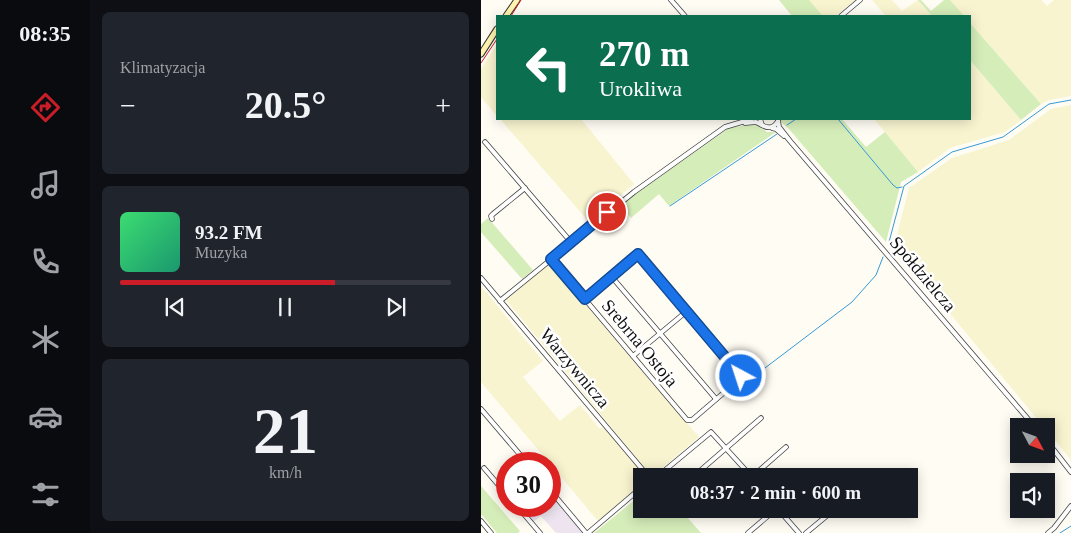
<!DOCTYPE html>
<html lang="pl">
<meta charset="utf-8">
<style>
:root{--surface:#171b24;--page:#20242c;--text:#f1f3f6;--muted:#9ea1a6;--line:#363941;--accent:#cb1d28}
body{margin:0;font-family:"Times New Roman",serif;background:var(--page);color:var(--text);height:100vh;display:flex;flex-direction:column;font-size:19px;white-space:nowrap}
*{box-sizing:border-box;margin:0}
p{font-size:16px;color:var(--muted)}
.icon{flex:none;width:28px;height:28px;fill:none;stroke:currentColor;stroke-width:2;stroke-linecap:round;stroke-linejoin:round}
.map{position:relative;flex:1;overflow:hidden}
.sheet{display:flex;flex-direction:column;gap:12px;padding:12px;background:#0d0f14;width:391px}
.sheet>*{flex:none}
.banner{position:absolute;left:15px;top:15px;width:475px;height:105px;border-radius:0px;box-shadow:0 2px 12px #0003;background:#0b6e4f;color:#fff;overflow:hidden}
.needle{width:32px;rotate:131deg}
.tools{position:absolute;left:529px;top:418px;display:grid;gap:10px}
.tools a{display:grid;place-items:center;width:45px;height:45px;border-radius:0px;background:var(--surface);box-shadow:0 2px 12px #0003;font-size:25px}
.speed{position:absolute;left:15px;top:452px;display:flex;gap:10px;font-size:25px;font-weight:700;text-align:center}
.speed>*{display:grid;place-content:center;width:65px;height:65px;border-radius:50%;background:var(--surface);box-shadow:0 2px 12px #0003;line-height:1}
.speed .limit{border:8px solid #d22;background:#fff;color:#111}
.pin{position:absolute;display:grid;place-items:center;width:42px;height:42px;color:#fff;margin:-21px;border:2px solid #fff;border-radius:50%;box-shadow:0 1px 5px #0007}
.me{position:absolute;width:55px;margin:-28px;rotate:320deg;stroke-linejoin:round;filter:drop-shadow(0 0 4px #0008)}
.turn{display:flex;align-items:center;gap:18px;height:105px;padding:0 20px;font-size:22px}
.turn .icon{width:65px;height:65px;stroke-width:2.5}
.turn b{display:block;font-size:35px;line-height:42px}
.big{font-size:38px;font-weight:600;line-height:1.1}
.sheet .widget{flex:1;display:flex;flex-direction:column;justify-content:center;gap:8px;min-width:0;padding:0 18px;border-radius:8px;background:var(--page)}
.sheet .dial{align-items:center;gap:0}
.dial b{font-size:65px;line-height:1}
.song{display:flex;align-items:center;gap:15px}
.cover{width:60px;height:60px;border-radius:8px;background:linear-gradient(135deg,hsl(140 70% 55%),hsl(160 70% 35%))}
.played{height:5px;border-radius:2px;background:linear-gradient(90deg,var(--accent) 65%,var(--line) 65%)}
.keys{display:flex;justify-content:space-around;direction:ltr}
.heat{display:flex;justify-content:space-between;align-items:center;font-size:28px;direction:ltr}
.trip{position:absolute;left:152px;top:468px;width:285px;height:50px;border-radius:0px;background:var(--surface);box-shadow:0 2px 12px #0003;font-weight:600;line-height:50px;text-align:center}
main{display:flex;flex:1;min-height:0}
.menu{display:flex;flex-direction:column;width:90px;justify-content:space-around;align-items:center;background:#090b0e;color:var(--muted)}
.menu .icon{width:35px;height:35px}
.menu .on{color:var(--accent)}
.menu b{font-size:22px;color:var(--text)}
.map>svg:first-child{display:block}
.industrial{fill:#ede4ef}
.farmland{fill:#f8f4d0}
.green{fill:#d5edb9}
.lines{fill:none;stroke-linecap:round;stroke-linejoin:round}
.stream{stroke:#3599d7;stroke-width:1}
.minor-casing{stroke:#434343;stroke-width:5.5}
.secondary-casing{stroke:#323232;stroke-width:7}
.minor{stroke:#fff;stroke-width:4}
.secondary{stroke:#fff5ae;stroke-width:5}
.tram{stroke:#cb1d28;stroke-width:1}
.route-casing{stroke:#114b97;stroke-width:12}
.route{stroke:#1a73e8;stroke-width:9}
.labels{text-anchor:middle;stroke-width:5;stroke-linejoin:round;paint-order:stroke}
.street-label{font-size:18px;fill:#101010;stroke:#fff}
</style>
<main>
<nav class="menu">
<b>08:35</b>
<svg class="icon on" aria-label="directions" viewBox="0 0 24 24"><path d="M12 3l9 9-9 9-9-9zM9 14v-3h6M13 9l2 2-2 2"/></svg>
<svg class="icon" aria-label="music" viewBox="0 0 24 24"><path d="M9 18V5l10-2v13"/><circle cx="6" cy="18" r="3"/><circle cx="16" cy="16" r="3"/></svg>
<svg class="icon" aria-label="phone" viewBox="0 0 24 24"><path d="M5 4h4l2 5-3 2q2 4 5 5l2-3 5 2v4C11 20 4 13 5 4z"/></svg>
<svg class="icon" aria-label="climate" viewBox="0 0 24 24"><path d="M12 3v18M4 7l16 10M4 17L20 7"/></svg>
<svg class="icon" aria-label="car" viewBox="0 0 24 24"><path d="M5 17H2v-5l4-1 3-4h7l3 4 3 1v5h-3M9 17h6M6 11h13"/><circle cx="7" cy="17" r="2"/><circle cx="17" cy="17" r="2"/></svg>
<svg class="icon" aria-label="filters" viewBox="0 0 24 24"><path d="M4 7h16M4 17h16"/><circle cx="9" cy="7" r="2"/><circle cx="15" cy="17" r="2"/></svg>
</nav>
<section class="sheet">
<div class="widget"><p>Klimatyzacja</p>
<div class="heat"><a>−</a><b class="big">20.5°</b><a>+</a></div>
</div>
<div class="widget">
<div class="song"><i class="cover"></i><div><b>93.2 FM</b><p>Muzyka</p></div></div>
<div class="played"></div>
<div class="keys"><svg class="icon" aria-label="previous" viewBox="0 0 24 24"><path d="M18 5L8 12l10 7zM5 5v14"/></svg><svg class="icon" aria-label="pause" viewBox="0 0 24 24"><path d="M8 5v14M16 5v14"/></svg><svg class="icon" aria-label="next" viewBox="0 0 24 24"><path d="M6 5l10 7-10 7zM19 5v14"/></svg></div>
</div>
<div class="widget dial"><b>21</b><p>km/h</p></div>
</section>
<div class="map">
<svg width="590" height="533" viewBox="0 0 590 533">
<rect width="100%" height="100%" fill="#fffcf3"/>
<!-- industrial -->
<polygon class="industrial" points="69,494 101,531 101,533 75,533 60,516 52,522 40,508 42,506 69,506"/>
<!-- farmland -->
<g class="farmland">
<polygon points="328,0 374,0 355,16 342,16"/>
<polygon points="391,0 411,0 421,11 437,0 451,16 403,16 404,15"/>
<polygon points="468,0 560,0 566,6 573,0 590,0 590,96 568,100 560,104 489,23 489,16 483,16"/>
<polygon points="16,44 16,116 0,97 0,69"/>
<polygon points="489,60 540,120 524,132 469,148 437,172 393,119 489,119"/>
<polygon points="590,105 590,460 565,429 565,426 562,426 413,246 428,188 471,158 528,140 570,109"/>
<polygon points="19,119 100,119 153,184 108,222"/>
<polygon points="70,263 152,361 218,437 173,475 169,474 25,300"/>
<polygon points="0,286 62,361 42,377 79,421 99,405 118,428 123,428 163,476 161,476 161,484 117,521 0,382"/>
</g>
<!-- green -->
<g class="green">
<polygon points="298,0 328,0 342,16 311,16"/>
<polygon points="437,0 440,0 450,11 463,0 469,0 483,16 451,16"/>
<polygon points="489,23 560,104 540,120 489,60"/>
<polygon points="300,119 361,119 385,147 404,132 437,172 420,182 405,242 308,129 300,122"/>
<polygon points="271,124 276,125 286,132 295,132 188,206 178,194 150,218 139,205 248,128"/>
<polygon points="7,218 52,270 41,279 0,232 0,224"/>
<polygon points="0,486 39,531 37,533 16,533 0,514"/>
<polygon points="161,494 161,509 199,509 220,533 113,533"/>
</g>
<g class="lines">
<!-- stream -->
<g class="stream">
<polyline points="357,119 412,185 416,188 421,187"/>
<polyline points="306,125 315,119"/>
<polyline points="189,206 296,134"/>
<polyline points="408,242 423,186 471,152 522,137 568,104 590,100"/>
<polyline points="280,371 371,302 395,275 402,257"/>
<polyline points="579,533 590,526"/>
</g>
<!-- minor casing -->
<g class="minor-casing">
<g id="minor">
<polyline points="190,0 204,16"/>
<polyline points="360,16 379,0"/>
<path d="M279,119L281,125C287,129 293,128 297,121"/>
<polyline points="297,120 298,127 309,141 553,426"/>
<polyline points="264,123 275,122 281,125"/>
<polyline points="291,128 295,129 303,136"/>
<polyline points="4,142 90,242"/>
<polyline points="11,219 10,216 12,214 44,188"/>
<polyline points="70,259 206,420 211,420 260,378 260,375 157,254 104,299"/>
<polyline points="130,276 235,399"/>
<polyline points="0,278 167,476"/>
<polyline points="19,301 153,192 244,127 271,119"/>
<polyline points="152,356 206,311"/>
<polyline points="0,409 47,464"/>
<polyline points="565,440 590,472"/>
<polyline points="3,468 26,495"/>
<polyline points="177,476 230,432 270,476"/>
<polyline points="213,476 280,418"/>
<polyline points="272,476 305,447"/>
<polyline points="69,490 105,533"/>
<polyline points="36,506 59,533"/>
<polyline points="297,509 318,533"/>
<polyline points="0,521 10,533"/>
<polyline points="107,533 161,487"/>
<polyline points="267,533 295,509"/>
<polyline points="325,533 354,509"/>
<polyline points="567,533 573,528 590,506"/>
</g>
</g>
<!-- secondary casing -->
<g class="secondary-casing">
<g id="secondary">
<polyline points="25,16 36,0"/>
<polyline points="0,54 16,29"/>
</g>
</g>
<!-- minor -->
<use href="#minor" class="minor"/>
<!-- secondary -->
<use href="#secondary" class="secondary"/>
<!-- tram -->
<g class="tram">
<polyline points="30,16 40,0"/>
<polyline points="0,63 16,39"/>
</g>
</g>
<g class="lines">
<!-- route casing -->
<g class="route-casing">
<polyline id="route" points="126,212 70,259 104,299 157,254 260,376"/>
</g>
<!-- route -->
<use href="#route" class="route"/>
</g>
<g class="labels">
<!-- street labels -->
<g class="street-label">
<text transform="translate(442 274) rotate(50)" y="6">Spółdzielcza</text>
<text transform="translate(159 343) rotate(50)" y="6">Srebrna Ostoja</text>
<text transform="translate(94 368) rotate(50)" y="6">Warzywnicza</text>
</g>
</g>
</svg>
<div class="tools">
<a><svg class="needle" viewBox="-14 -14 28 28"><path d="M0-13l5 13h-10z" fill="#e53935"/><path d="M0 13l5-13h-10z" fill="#9ea1a6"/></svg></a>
<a><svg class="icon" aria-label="sound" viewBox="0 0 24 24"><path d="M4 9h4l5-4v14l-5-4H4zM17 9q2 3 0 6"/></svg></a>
</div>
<div class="speed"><div class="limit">30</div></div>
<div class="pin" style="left:126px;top:212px;background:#d93025"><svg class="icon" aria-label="arrive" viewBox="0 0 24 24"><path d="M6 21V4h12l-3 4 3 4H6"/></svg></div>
<svg class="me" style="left:260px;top:376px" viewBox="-20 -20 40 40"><circle r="17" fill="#1a73e8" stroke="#fff" stroke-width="3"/><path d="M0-11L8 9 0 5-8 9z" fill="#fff"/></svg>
<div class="trip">08:37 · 2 min · 600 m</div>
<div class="banner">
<div class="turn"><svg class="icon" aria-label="left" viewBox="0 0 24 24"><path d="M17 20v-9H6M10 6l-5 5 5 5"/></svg><div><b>270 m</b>Urokliwa</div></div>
</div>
</div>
</main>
